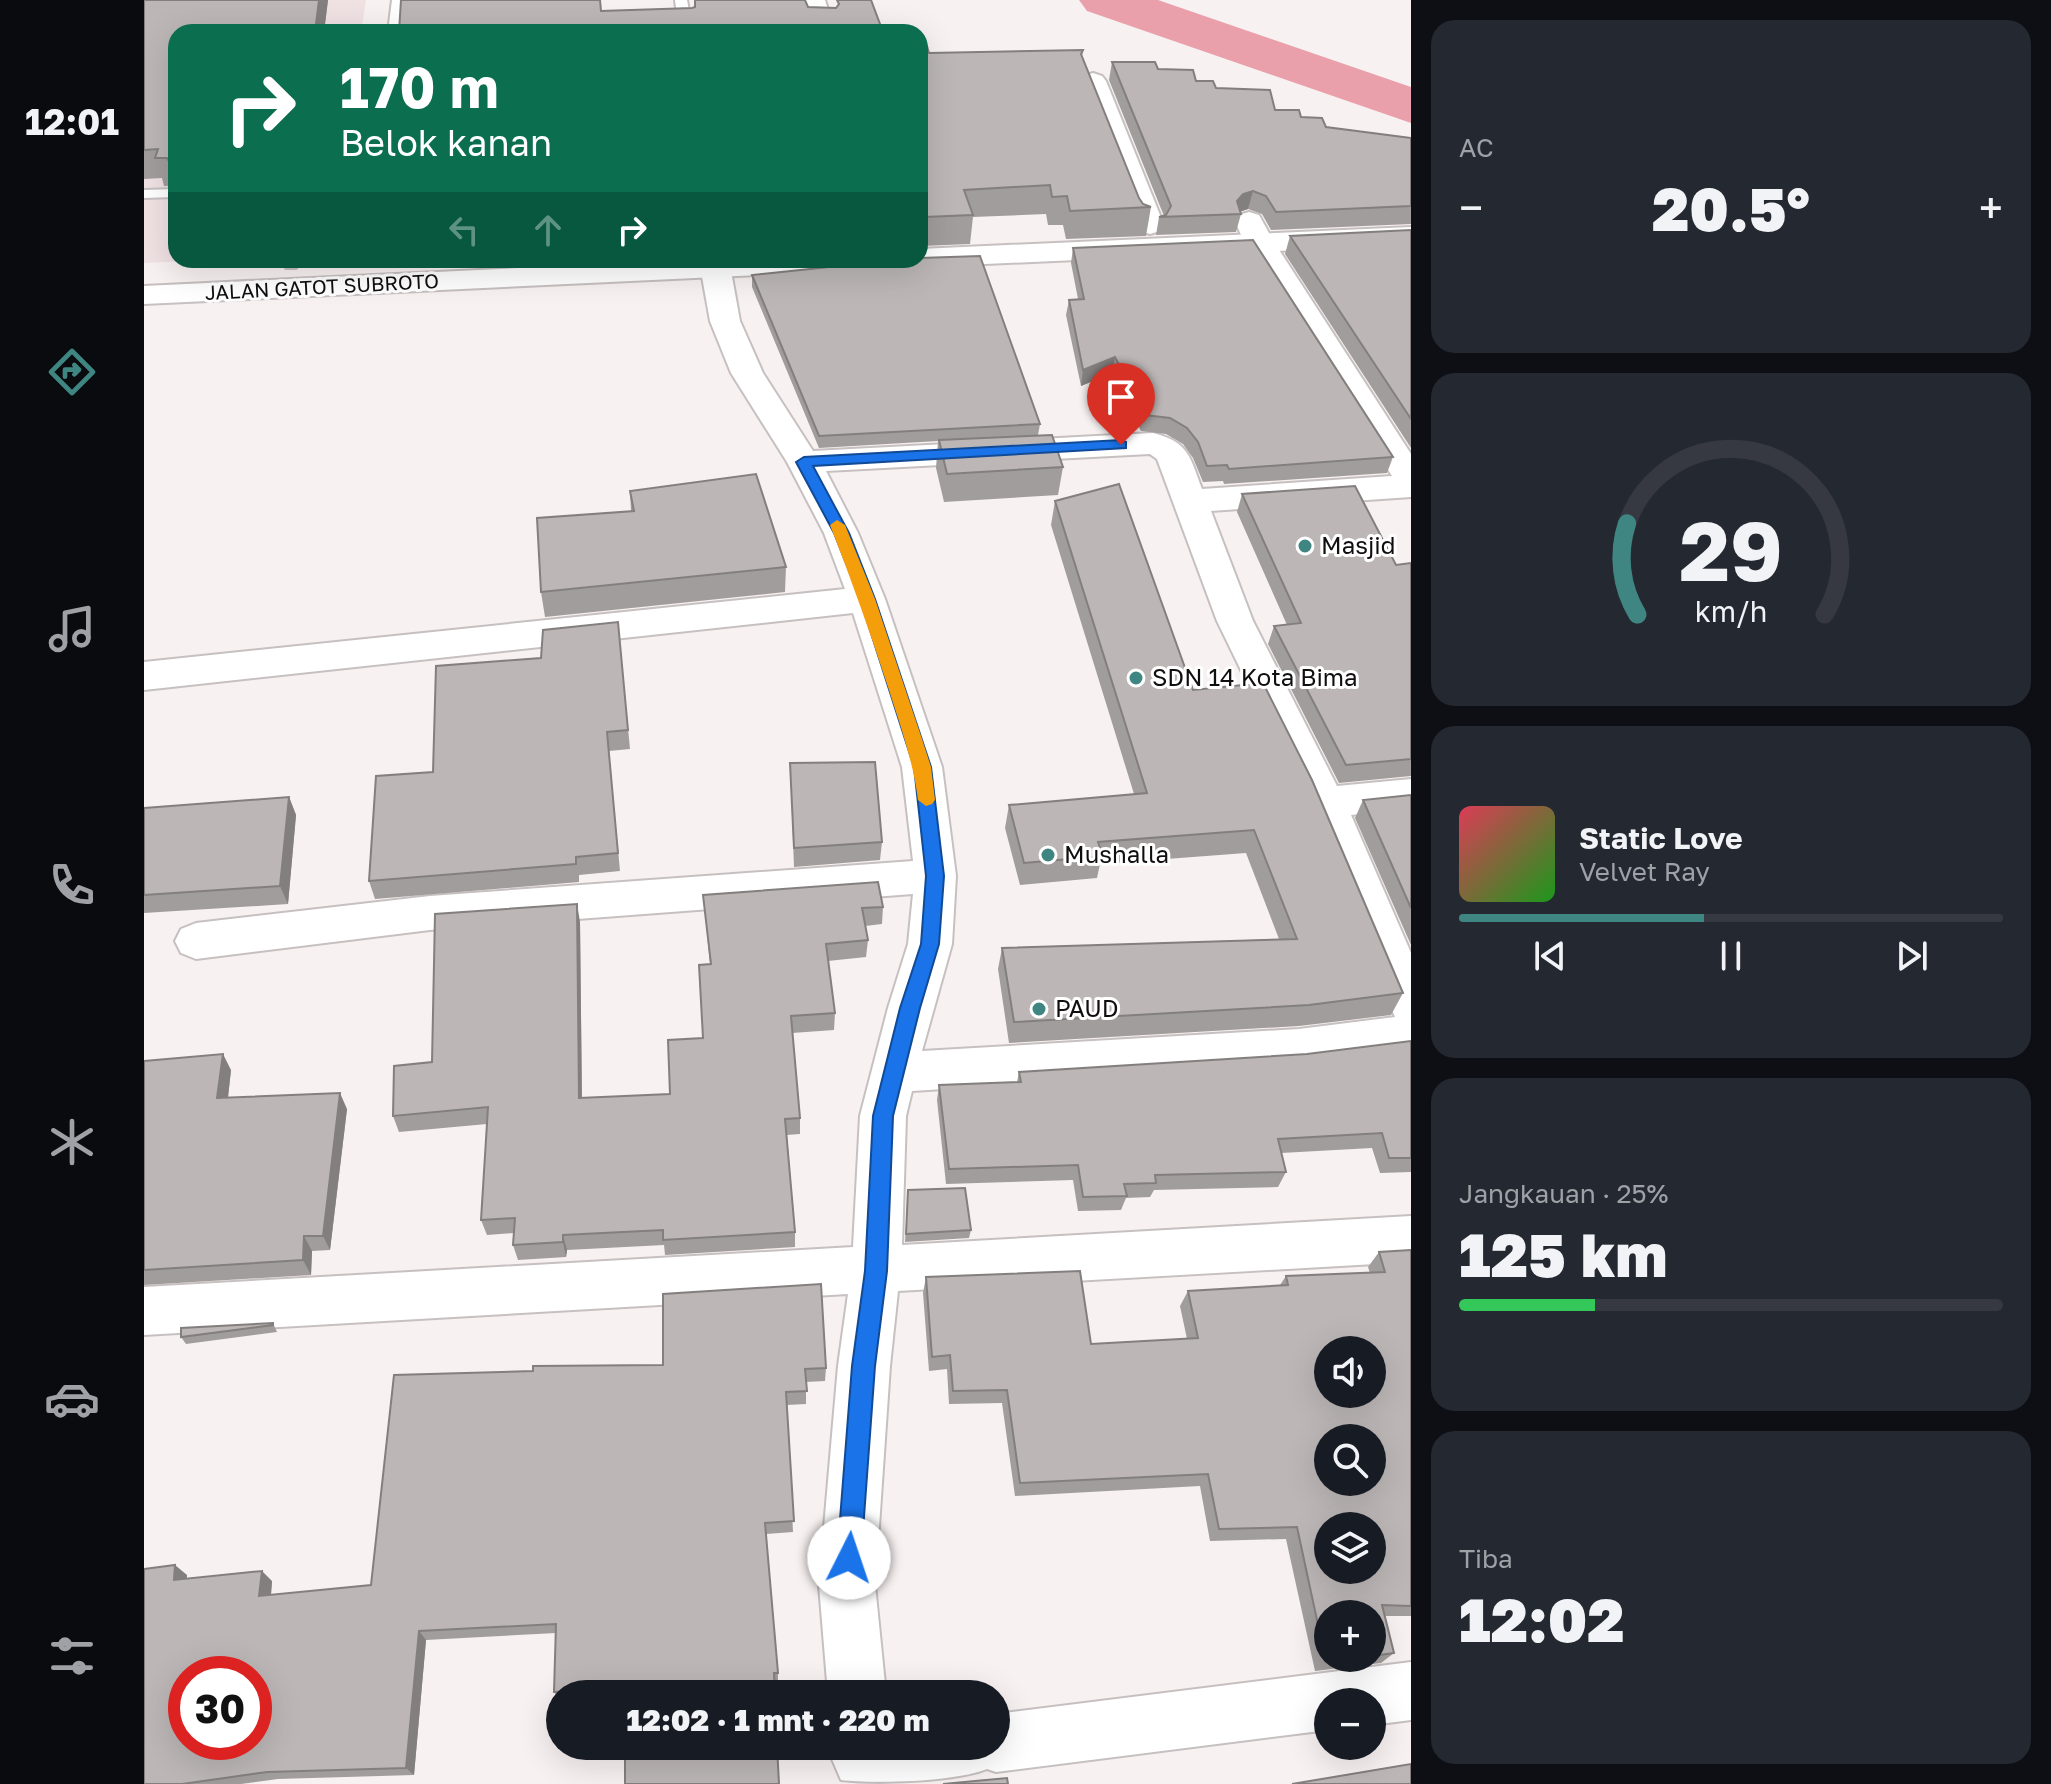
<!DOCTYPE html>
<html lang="id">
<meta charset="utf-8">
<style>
:root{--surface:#171b24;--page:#242831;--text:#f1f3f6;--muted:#9ea1a6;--line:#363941;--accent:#3f8682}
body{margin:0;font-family:"Golos Text",sans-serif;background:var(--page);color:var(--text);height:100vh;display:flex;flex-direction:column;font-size:30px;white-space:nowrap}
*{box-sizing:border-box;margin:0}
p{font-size:26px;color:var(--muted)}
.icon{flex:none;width:44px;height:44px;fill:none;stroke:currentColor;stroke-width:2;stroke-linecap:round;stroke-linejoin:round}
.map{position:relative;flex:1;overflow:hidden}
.details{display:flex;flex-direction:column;gap:20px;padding:20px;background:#0d0f14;width:640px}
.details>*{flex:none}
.top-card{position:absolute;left:24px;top:24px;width:760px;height:244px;border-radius:24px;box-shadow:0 8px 32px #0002;background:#0b6e4f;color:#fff;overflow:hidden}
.tools{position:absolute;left:1170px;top:1336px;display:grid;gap:16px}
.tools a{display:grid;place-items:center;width:72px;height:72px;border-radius:50%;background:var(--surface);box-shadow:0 8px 32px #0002;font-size:40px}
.speed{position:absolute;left:24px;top:1656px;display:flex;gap:16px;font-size:40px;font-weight:700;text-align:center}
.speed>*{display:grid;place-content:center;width:104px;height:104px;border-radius:50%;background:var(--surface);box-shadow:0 8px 32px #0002;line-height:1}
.speed .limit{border:12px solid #d22;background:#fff;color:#111}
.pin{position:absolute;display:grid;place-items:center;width:68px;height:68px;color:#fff;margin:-82px -34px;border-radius:50% 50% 50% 0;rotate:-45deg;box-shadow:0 0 8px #0007}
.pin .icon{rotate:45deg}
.me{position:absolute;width:88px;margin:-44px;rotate:4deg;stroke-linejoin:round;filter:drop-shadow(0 0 6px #0008)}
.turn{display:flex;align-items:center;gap:28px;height:168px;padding:0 40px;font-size:36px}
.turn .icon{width:104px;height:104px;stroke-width:2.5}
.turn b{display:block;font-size:56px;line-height:68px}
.lanes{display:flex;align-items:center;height:76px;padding:0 40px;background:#0003;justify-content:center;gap:40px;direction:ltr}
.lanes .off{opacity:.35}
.big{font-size:60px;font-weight:800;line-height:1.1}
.details .widget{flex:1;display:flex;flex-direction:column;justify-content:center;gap:12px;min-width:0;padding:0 28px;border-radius:24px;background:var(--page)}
.details .dial{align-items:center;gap:0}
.dial svg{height:208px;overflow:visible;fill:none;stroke:var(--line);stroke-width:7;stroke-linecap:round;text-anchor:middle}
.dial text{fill:var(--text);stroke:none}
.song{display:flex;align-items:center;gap:24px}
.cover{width:96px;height:96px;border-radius:12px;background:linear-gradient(135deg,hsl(350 70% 55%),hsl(120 70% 35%))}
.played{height:8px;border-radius:4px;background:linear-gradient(90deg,var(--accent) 45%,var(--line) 45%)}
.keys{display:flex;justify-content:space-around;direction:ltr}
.heat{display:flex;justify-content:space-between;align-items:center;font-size:44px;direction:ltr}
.charge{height:12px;border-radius:6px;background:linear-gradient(90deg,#34c759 25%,var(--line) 0)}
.trip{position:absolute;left:402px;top:1680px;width:464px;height:80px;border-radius:40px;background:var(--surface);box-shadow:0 8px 32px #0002;font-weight:800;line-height:80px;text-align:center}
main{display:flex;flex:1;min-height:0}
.tab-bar{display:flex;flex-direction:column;width:144px;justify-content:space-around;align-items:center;background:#090b0e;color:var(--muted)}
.tab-bar .icon{width:56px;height:56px}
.tab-bar .on{color:var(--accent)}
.tab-bar b{font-size:36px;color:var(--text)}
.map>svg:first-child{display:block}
.built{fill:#f0e1e3}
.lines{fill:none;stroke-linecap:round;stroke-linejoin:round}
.river{fill:#eaa0ab;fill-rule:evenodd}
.service-casing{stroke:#c7c0c1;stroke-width:4}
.minor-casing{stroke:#c7c0c1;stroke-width:4}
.tertiary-casing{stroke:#c7c0c1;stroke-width:4}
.service{fill:#fff;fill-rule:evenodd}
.minor{fill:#fff;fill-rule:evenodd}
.tertiary{fill:#fff;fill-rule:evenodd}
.wall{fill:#a29d9d;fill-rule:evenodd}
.shaded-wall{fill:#847f7f}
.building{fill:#bcb6b6;stroke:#847f7f;stroke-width:2;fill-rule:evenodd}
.route{fill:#1a73e8;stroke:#114b97;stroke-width:2}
.slow{fill:#f59e0b}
.poi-dot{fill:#3f8682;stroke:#fff;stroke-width:3}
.labels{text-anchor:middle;stroke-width:6;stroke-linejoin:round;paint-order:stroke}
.far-street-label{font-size:20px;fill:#100e0e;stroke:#fff}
.poi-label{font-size:24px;fill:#100e0e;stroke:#fff;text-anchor:start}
</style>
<main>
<nav class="tab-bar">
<b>12:01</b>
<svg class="icon on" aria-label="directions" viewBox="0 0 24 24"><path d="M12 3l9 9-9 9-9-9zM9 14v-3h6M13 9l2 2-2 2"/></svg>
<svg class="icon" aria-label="music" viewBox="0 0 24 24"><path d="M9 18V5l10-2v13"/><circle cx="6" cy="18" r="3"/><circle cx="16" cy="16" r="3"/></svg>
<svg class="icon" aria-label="phone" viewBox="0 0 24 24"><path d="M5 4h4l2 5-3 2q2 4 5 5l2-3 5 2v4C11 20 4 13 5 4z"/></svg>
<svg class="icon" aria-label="climate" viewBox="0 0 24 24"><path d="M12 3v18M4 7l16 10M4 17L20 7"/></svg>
<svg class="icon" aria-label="car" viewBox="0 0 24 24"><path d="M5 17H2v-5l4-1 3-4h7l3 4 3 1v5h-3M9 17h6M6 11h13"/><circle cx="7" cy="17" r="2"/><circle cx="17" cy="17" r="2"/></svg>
<svg class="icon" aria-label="filters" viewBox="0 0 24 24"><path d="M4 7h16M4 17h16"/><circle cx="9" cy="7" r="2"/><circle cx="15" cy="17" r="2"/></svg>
</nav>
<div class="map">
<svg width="1267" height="1784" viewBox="0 0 1267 1784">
<rect width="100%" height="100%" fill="#f8f1f2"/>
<!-- built -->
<polygon class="built" points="0,0 222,0 217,32 32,32 32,260 69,260 0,263"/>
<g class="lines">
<!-- river -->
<polygon class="river" points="935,0 1014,0 1267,87 1267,123 943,11"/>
<!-- service casing -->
<g class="service-casing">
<g id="service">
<polygon points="248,0 260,0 258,32 244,32"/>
<polygon points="531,0 543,0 549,32 535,32"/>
<polygon points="32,189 32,197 0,198 0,190"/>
<polygon points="140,260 156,260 152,268 142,268"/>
</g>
</g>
<!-- minor casing -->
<g class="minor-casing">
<g id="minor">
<polygon points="949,73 958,76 962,81 1020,225 1016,231 1006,234 996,231 992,225 936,81 940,76"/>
<path d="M1105,212L1115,215L1130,242L1267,454V497L1067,511L1109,621L1193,786L1267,779V809L1207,815L1267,953V1053L1155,1067L768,1091L762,1116L758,1245L1267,1216V1262L754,1291L746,1366L731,1585L742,1694H684L675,1585L694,1366L704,1294L0,1335V1287L709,1247L716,1116L744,1008L764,944L769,894L286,930L52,959L37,953L31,941L37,929L52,923L286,896L769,861L758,767L709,613L0,690V662L701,589L680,533L643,462L587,373L566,321L555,260H585L596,321L619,373L669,451L1009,433C1045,442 1046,457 1058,489L1248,476L1100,242L1091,221L1095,215ZM1006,454L1013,459L1073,621L1161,802L1251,1017L1155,1029L778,1051L808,944L812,876L798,767L741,599L714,533L682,471Z"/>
<path d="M1267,1662V1720L1228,1725V1702H1184V1730L852,1772L843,1769C811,1782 729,1784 697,1780L688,1759L694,1746H852V1714Z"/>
</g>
</g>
<!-- tertiary casing -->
<g class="tertiary-casing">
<g id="tertiary">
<polygon points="655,0 681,0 691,32 665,32"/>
<polygon points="1267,227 1267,245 776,267 765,265 762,260 776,260 776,249"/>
<polygon points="542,260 754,260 750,267 739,269 0,304 0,286"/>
</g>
</g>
<!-- service -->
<use href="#service" class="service"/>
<!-- minor -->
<use href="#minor" class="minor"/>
<!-- tertiary -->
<use href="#tertiary" class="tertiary"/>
</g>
<!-- wall -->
<g class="wall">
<polygon points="0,0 184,0 180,32 32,32 32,186 20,186 18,178 0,179"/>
<polygon points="776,46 785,53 939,50 938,56 995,198 999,204 1007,207 1002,236 922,239 919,225 904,225 902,214 829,217 826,244 778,246 776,240"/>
<polygon points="968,62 1014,69 1052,81 1131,110 1157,117 1182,127 1267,138 1267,224 1127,230 1118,214 1104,209 1096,212 1097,214 1092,232 1012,235 1015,217 1020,216 965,80"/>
<polygon points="1267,230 1267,448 1141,254 1146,236"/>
<polygon points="929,248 1249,457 1243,473 1080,484 1079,481 1059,482 1049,458 1039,444 1022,434 997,431 968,373 937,386 922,315 925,300 934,299 927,263"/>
<polygon points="608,275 896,424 894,435 919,467 914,495 800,502 792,468 794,441 675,448 608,287"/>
<polygon points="486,491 642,567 641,592 401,617 397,592 487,511"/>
<polygon points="1098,494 1252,565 1267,563 1267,776 1195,783 1124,644 1130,626 1143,625 1093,512"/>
<polygon points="911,501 1049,690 1259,993 1247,1015 1155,1026 865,1043 854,969 858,948 1135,939 1102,853 956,864 953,878 876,885 861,828 865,805 990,794 907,525"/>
<polygon points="474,622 486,749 465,751 476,871 435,875 435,882 231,899 225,881 397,658"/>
<polygon points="646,763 738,842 736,860 650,867"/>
<polygon points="1267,795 1267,945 1211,818 1219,800"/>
<polygon points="145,797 152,815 144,904 0,913 0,808"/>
<polygon points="559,895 739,907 738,924 721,926 724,940 722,957 684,961 691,1013 690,1030 648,1033 656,1118 656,1134 643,1135 651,1232 651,1247 521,1255 520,1245 423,1250 422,1257 374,1260 369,1245 370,1233 343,1235 337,1220 343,1124 255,1132 249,1116 288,1062 436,922 438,1098 526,1094 559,1038 566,964"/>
<polygon points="1267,1041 1267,1172 1236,1173 1228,1148 1137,1153 1142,1172 1134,1187 1010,1190 1006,1197 982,1198 977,1210 934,1211 929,1180 802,1184 793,1100 795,1085 873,1082 875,1072 1163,1054"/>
<polygon points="0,1061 87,1070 84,1098 203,1109 186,1250 168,1251 167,1275 0,1285"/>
<polygon points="764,1190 827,1230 825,1238 761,1242"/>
<path d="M1267,1250V1616H1240L1250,1653L1237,1663L1171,1671L1142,1539L1066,1541L1056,1486L871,1496L858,1403L805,1404L803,1369L785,1371L779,1293L782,1277L947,1344L1043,1339L1036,1306L1044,1291L1136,1285L1142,1276L1226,1273L1224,1267L1235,1252ZM1228,1614V1658H1184Z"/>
<polygon points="129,1323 133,1332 42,1344 37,1337"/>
<polygon points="682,1368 681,1381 662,1382 662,1404 643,1405 649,1532 622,1534 634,1673 634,1682 630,1682 631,1694 416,1694 415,1700 410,1692 412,1633 282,1640 270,1775 134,1779 97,1784 0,1784 43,1575 43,1578 128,1581 127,1595 227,1585 250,1375"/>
</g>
<!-- shaded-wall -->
<g class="shaded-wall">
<polygon points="175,0 184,0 180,32 171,32"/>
<polygon points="1109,191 1104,209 1094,212 1093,201 1099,194"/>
<polygon points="971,357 968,373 937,386 939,370"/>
<polygon points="145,797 152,815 144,904 136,886"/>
<polygon points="433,904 436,922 438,1114 435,1098"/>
<polygon points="79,1054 87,1070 82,1114 73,1098"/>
<polygon points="196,1093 203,1109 186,1250 179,1236"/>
<polygon points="419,1235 423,1250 422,1257 419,1242"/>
<polygon points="160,1236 168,1251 167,1275 159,1260"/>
<polygon points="31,1565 43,1575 42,1590 30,1580"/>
<polygon points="118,1571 128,1581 126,1606 115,1596"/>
<polygon points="275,1631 282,1640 270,1775 262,1768"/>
</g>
<!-- building -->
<g class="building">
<polygon points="0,0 175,0 171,32 32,32 32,162 26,163 23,158 11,158 14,149 0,150"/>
<polygon points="257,0 456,0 457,11 548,8 551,7 551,0 661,0 664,7 692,8 695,4 693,0 727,0 739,32 255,32"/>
<polygon points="776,46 783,46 785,53 939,50 937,54 995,198 999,204 1007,207 926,211 923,196 908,197 906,185 820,190 829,215 780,217 776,203"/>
<polygon points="968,62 1011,62 1014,69 1049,70 1052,81 1069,81 1072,88 1126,90 1131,110 1155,110 1157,117 1178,118 1182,127 1267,138 1267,206 1132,212 1122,196 1109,191 1099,194 1093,201 1097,214 1015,217 1022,215 1027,206"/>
<polygon points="1267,230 1267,419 1146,236"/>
<polygon points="1109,240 1249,457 1085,469 1083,465 1063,466 1054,442 1043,428 1026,418 1001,415 971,357 939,370 925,300 940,299 929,248"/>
<polygon points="836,256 896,424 675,436 608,275 752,260 776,260 776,258"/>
<polygon points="908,435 919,467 803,474 795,440"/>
<polygon points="612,474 642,567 397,592 393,518 490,511 486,491"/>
<polygon points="975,484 1049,690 1119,683 1168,780 1259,993 1165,1005 870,1022 858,948 1153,939 1110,830 954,842 959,856 880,863 865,805 1003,793 911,501"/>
<polygon points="1211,486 1252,565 1267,563 1267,759 1202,765 1130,626 1157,623 1098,494"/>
<polygon points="474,622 484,730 463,732 474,853 432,857 432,864 225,881 232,776 289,772 292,666 397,658 399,630"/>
<polygon points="731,762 738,842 650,848 646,763"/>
<polygon points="1267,795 1267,908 1219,800"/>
<polygon points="145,797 136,886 0,895 0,808"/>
<polygon points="734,882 739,907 718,908 724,940 682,944 691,1013 647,1016 656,1118 641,1119 651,1232 519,1240 519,1230 419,1235 419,1242 369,1245 371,1218 337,1220 344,1107 249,1116 250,1066 288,1062 291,914 433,904 435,1098 526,1094 524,1040 559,1038 555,965 567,964 559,895"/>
<polygon points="1267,1041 1267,1158 1245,1158 1238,1133 1134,1139 1142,1172 1011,1175 1012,1183 980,1184 983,1196 939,1197 934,1165 805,1169 795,1085 877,1082 875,1072 1163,1054"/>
<polygon points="79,1054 73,1098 196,1093 179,1236 160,1236 159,1260 0,1270 0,1061"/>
<polygon points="821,1188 827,1230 762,1234 764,1190"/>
<path d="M1267,1250V1606L1238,1605L1250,1653L1228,1656V1614H1184V1658H1213L1182,1662L1153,1527L1075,1529L1064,1474L876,1483L863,1390L809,1391L806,1355L788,1357L782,1277L936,1271L947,1344L1054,1338L1044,1291L1144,1285L1142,1276L1241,1272L1235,1252ZM1184,1350H1228V1394H1184ZM1184,1438H1228V1482H1184ZM1184,1526H1228V1570H1184Z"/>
<path d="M677,1284L682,1368L661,1369L663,1391L642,1392L650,1521L621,1523L634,1673H630L631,1694H481V1688L410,1692L412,1624L275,1631L262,1768L123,1772L38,1784H0V1569L31,1565L30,1580L118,1571L115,1596L227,1585L250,1375L389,1371V1366L519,1365V1294ZM42,1674H110V1742H42Z"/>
<polygon points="129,1323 129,1325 37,1337 37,1328"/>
<polygon points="481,1746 633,1746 635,1784 481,1784"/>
<polygon points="1267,1764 1267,1784 1148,1784"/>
<polygon points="863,1778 864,1784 799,1784"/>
</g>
<!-- route -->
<polygon class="route" points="977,440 982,442 982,448 669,466 705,533 731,599 787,767 800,876 795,944 776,1008 749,1116 743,1271 731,1366 717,1558 714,1567 705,1570 697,1567 693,1558 708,1366 721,1271 729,1116 756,1008 777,944 782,876 770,767 716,599 690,533 652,462 660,457"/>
<!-- slow -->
<path class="slow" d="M693,520L701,525L731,599L778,739L787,767L791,800L788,804L782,806L774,800C769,760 756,725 744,687C726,632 707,579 686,525Z"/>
<!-- markers -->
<g class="poi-dot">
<circle cx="1161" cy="546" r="8"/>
<circle cx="992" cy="678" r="8"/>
<circle cx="904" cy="855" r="8"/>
<circle cx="895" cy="1009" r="8"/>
</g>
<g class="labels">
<!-- far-street labels -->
<g class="far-street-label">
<text transform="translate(178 287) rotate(-3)" y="7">JALAN GATOT SUBROTO</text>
</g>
<!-- poi labels -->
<g class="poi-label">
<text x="1177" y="554">Masjid</text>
<text x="1008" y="686">SDN 14 Kota Bima</text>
<text x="920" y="863">Mushalla</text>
<text x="911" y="1017">PAUD</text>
</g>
</g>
</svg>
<div class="tools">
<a><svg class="icon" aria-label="sound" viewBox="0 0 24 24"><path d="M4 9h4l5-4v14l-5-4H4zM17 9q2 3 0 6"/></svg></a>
<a><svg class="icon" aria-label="search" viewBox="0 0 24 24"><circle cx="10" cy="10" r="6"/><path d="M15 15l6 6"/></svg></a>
<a><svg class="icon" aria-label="layers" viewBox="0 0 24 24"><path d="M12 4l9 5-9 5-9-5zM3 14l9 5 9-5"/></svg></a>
<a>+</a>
<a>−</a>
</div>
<div class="speed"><div class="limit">30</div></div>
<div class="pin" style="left:977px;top:445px;background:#d93025"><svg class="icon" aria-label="arrive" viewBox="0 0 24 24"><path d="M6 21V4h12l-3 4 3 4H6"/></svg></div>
<svg class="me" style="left:705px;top:1558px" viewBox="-20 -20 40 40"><circle r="19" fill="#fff"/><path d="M0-13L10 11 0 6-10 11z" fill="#1a73e8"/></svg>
<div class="trip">12:02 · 1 mnt · 220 m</div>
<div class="top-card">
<div class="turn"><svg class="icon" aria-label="right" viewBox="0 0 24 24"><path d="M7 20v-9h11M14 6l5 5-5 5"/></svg><div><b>170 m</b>Belok kanan</div></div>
<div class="lanes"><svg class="icon off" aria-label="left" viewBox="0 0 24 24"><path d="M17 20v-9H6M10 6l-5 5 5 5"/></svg><svg class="icon off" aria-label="ahead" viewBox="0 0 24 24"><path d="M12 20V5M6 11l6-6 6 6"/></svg><svg class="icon" aria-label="right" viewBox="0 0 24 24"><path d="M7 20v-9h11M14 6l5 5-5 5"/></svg></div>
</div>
</div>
<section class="details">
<div class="widget"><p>AC</p>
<div class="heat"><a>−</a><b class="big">20.5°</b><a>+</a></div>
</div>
<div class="widget dial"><svg viewBox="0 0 100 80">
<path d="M14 69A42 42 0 1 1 86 69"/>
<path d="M14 69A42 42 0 0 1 10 34" stroke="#3f8682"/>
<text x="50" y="56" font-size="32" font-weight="700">29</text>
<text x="50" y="72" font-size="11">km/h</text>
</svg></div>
<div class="widget">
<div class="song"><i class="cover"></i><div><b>Static Love</b><p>Velvet Ray</p></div></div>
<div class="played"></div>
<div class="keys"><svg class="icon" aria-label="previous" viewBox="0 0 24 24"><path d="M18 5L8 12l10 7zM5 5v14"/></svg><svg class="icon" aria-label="pause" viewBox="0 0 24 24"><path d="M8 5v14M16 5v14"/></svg><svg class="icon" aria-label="next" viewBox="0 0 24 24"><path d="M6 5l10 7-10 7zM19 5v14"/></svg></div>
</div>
<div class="widget"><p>Jangkauan · 25%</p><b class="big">125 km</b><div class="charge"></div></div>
<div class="widget"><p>Tiba</p><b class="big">12:02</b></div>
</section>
</main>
